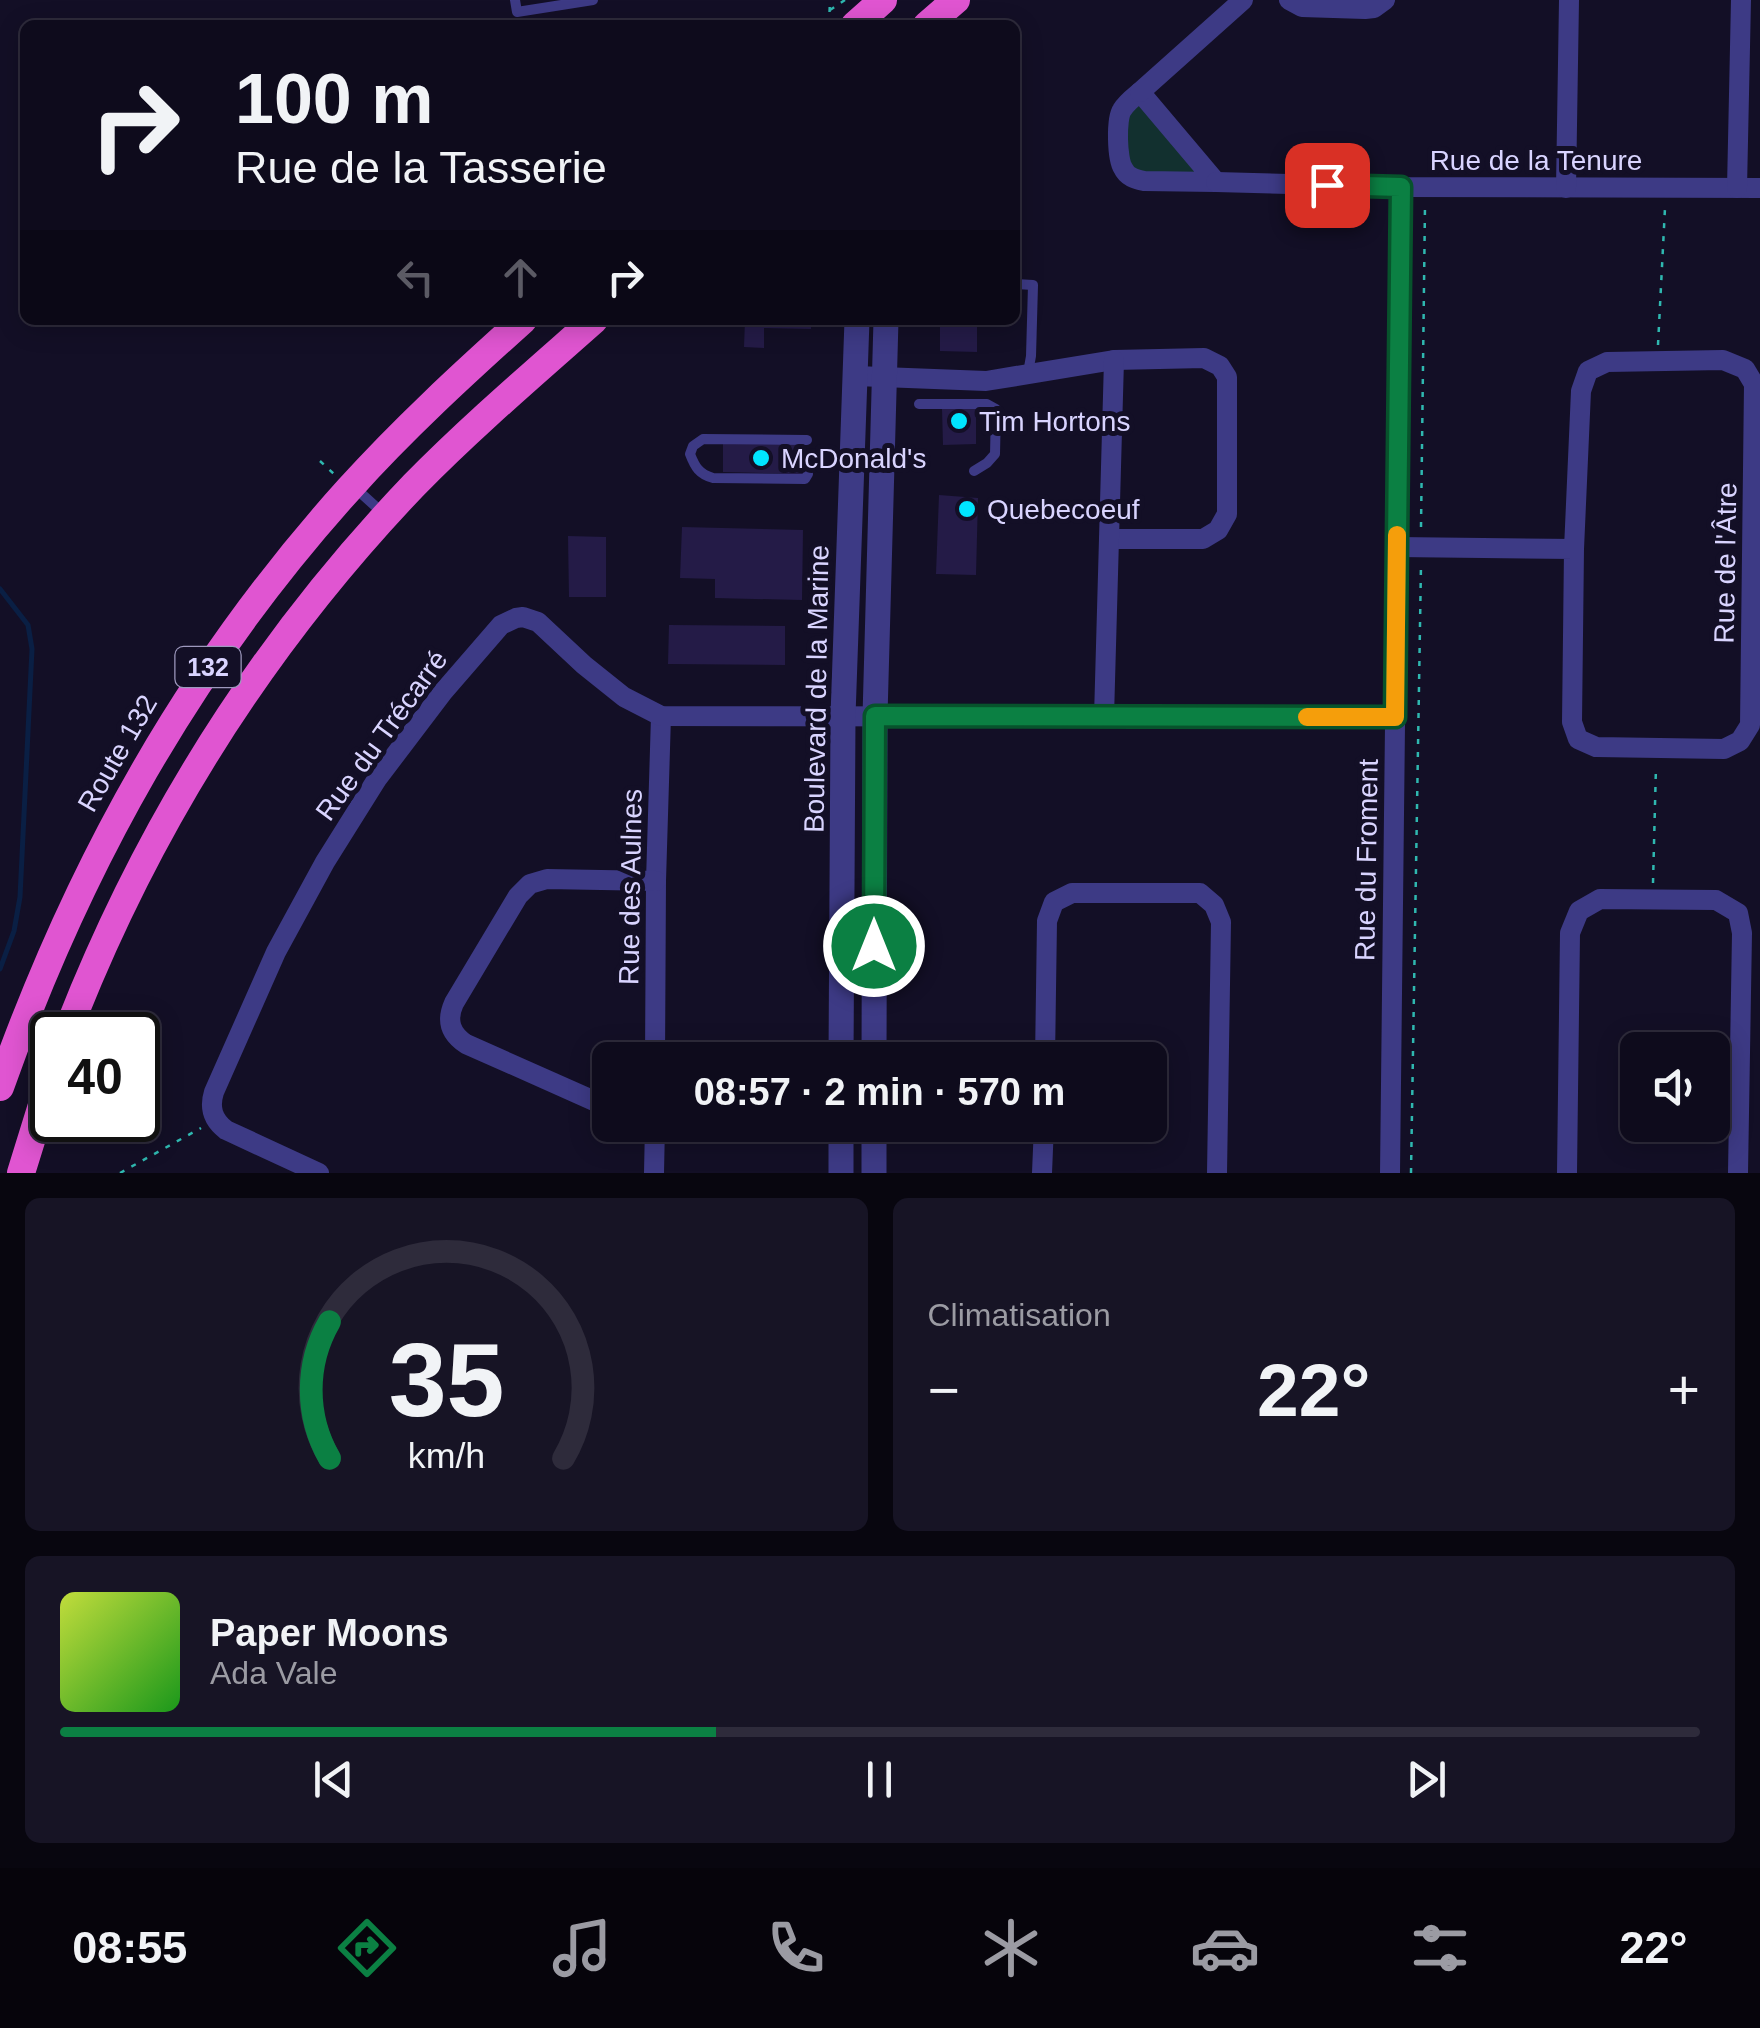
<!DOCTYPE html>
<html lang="fr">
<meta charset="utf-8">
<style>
:root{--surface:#0e0b1c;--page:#171425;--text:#f1f3f6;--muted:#9b9ba3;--line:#2e2b3b;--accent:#0b8043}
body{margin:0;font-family:Arial,sans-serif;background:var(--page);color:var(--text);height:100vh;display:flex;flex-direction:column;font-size:38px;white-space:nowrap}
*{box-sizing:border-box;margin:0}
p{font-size:32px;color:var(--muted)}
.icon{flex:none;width:55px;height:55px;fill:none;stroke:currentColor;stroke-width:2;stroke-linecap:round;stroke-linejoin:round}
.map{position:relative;height:1173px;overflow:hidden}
.panel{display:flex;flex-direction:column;gap:25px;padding:25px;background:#08060f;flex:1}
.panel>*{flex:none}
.hud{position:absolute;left:20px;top:20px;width:1000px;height:305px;border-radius:15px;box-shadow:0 5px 25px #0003,0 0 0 2px var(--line);background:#0e0b1c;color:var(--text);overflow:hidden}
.fabs{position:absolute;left:1620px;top:1032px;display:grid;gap:20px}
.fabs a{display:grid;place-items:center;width:110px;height:110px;border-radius:15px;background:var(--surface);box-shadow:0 5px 25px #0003,0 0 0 2px var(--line);font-size:50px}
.speed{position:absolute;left:30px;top:1012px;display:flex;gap:20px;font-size:50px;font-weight:700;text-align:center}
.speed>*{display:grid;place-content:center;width:130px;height:130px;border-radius:50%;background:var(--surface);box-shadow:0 5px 25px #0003,0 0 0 2px var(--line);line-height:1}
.speed .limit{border:5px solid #111;border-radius:15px;background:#fff;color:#111}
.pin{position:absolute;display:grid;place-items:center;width:85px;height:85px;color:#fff;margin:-42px;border-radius:20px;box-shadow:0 5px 15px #0006}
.me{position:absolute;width:110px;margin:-55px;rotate:0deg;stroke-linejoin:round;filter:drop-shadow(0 0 8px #0008)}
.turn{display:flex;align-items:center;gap:35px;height:210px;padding:0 50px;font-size:45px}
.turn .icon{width:130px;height:130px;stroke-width:2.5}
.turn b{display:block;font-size:70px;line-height:85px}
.lanes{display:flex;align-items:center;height:95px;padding:0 50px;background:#0003;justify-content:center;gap:50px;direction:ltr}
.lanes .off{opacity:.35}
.big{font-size:75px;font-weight:800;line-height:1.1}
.panel .widget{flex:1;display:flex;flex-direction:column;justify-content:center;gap:15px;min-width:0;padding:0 35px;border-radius:15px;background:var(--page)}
.panel .dial{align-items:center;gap:0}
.dial svg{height:260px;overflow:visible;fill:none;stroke:var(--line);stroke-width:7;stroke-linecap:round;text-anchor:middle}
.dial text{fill:var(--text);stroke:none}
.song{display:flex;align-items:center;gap:30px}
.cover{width:120px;height:120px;border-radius:15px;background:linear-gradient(135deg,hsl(70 70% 55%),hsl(120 70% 35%))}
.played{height:10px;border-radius:5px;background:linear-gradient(90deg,var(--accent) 40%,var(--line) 40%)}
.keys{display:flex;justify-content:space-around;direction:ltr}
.heat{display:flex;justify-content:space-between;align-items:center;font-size:55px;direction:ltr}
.panel .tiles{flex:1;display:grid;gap:25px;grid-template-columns:1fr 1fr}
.widget:last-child{grid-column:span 2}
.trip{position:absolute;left:592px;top:1042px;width:575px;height:100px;border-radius:15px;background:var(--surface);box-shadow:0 5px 25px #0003,0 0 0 2px var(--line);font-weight:800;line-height:100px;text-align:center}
.dock{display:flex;height:160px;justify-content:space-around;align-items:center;background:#06040b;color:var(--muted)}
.dock .icon{width:70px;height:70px}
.dock .active{color:var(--accent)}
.dock b{font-size:45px;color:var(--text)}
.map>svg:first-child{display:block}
.green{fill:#12302f}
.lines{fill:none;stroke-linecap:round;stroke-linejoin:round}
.stream{stroke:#0a1f44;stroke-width:5}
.building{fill:#241b47}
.path{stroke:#2fb8b0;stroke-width:2.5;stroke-dasharray:5 8;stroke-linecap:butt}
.service{stroke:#3d3a85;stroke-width:10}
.minor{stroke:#3d3a85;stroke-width:20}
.tertiary{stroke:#3d3a85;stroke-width:25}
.trunk{stroke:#e055d1;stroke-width:28}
.route-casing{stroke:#07532c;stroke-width:25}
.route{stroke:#0b8043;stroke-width:18}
.slow{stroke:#f59e0b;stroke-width:18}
.poi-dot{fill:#00e5ff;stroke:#130f26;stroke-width:4}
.labels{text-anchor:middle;stroke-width:10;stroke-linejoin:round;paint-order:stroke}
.shield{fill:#130f26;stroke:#9e99be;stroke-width:2.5}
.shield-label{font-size:25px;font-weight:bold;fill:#d9d4ff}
.street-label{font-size:28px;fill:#d9d4ff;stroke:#130f26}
.poi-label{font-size:28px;fill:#d9d4ff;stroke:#130f26;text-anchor:start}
</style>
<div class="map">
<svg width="1760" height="1173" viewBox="0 0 1760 1173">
<rect width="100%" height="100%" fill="#130f26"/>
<!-- green -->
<polygon class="green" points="1140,92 1216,182 1131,177 1123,108"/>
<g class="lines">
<!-- stream -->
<polyline class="stream" points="0,589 28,625 32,649 20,897 14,931 0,969"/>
</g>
<!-- building -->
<g class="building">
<polygon points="745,320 811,320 811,329 764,328 764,348 744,347"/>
<polygon points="940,320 977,320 977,352 940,351"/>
<polygon points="942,409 976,409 976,444 943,445"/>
<polygon points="723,442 803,444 802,474 723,472"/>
<polygon points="939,495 978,498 976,575 936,574"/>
<polygon points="682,527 803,530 802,600 715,598 715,579 680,578"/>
<polygon points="568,536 606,537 606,597 569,597"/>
<polygon points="669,625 785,626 785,665 668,664"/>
</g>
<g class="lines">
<!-- path -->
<g class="path">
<polyline points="830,10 845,0"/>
<polyline points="829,25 830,0"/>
<polyline points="1658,345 1665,208"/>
<polyline points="320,461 334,474"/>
<polyline points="1421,527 1425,205"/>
<polyline points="1653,883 1656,766"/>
<polyline points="675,1134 822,1135"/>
<polyline points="895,1135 1027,1135"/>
<polyline points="120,1173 201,1128"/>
<polyline points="1411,1173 1421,565"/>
</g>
<!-- service -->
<g class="service">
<polyline points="515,0 517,12 593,0"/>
<polyline points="1015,284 1033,285 1031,356 1028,373"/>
<polyline points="919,404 987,404 996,409 995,454 987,463 974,471"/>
<path d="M807,440L703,439L693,446L690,454C695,467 699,474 713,478L805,479L808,474"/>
<polyline points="353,486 385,515"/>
</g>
<!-- minor -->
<g class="minor">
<polyline points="1289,0 1302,7 1365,9 1374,8 1385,0"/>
<path d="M1140,92L1216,182L1144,181C1135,179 1127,177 1123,168C1117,159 1116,119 1122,110C1126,103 1134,97 1140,92Z"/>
<polyline points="1140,92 1243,0"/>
<polyline points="1216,182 1401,187 1760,188"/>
<polyline points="1566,188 1569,0"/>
<polyline points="1737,188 1741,0"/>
<polyline points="856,376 986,381 1114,360 1204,358 1220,366 1227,377 1227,514 1218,530 1203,539 1109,539"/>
<polyline points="1397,547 1574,549 1572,722 1578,739 1596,747 1724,749 1740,741 1750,725 1754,384 1745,369 1723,360 1607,362 1588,371 1581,391 1574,549"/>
<polyline points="1104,717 1114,360"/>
<polyline points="655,1060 656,881 661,716"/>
<polyline points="1045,1060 1047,921 1054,902 1072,893 1200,893 1214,905 1221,922 1217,1173"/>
<path d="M610,1108L466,1044C451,1034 446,1021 454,1003L518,896L530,884L547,879L656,881"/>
<path d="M319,1173L226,1130C213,1120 209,1108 214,1092L276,952L325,862L377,779L443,692L501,625L516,618L523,617L538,622L584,665L624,697L661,716L1395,717"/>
<polyline points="654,1173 655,1125"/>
<polyline points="1042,1173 1044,1125"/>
<polyline points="1390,1173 1401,187"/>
<polyline points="1567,1173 1570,933 1579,911 1600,899 1716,900 1738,913 1742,933 1738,1173"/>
</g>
<!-- tertiary -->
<g class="tertiary">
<polyline points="841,1060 843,716 857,320"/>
<polyline points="874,1060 875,716 886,320"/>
<polyline points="841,1173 841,1125"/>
<polyline points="874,1173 874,1125"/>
</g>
<!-- trunk -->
<g class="trunk">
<polyline points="855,25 883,0"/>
<polyline points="927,25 956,0"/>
<path d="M66,1035C145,830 262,644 414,485C471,427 533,374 594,320"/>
<path d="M0,1087C79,864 190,665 349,489C403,429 463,374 523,320"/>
<polyline points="21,1173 52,1073"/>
</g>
</g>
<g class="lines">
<!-- route casing -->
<g class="route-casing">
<polyline id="route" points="874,946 875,716 1395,717 1401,187 1327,185"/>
</g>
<!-- route -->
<use href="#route" class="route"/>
<!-- slow -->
<polyline class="slow" points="1307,717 1395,717 1397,535"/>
</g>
<!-- markers -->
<g class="poi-dot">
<circle cx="959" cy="421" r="10"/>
<circle cx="761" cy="458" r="10"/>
<circle cx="967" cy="509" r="10"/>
</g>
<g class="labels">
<!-- shield labels -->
<rect class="shield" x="175.5" y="647" width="65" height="40" rx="8"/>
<g class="shield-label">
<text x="208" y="676">132</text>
</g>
<!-- street labels -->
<g class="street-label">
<text x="1536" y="170">Rue de la Tenure</text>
<text transform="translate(1725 563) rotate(-89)" y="10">Rue de l'Âtre</text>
<text transform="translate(816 689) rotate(-89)" y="10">Boulevard de la Marine</text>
<text transform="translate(381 735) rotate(-54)" y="10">Rue du Trécarré</text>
<text transform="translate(117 753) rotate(-60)" y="10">Route 132</text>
<text transform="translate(1366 860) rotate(-89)" y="10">Rue du Froment</text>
<text transform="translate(630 887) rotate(-89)" y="10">Rue des Aulnes</text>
</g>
<!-- poi labels -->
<g class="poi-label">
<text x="979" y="431">Tim Hortons</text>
<text x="781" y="468">McDonald's</text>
<text x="987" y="519">Quebecoeuf</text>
</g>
</g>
</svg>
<div class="fabs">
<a><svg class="icon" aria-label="sound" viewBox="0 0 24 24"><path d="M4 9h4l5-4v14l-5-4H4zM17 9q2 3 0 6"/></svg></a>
</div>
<div class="speed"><div class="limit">40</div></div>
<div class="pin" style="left:1327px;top:185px;background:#d93025"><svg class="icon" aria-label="arrive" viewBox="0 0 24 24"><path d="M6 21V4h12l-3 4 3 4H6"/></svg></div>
<svg class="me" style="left:874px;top:946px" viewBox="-20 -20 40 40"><circle r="17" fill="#0b8043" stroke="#fff" stroke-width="3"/><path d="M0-11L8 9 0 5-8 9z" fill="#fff"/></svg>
<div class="trip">08:57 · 2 min · 570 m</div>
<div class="hud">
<div class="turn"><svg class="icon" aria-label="right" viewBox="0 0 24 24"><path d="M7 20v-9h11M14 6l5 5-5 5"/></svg><div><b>100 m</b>Rue de la Tasserie</div></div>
<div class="lanes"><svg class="icon off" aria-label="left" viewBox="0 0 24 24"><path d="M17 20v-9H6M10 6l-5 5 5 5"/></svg><svg class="icon off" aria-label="ahead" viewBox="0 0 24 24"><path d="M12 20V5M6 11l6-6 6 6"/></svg><svg class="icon" aria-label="right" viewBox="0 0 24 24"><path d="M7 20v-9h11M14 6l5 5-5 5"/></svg></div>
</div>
</div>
<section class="panel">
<div class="tiles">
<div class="widget dial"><svg viewBox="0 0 100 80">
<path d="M14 69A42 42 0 1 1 86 69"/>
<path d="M14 69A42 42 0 0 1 14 27" stroke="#0b8043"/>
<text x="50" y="56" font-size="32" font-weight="700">35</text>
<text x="50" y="72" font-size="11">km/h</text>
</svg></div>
<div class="widget"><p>Climatisation</p>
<div class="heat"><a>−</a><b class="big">22°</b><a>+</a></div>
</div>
<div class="widget">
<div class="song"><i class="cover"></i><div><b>Paper Moons</b><p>Ada Vale</p></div></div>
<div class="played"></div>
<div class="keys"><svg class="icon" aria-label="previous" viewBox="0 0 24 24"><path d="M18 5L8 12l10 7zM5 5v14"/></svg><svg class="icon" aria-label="pause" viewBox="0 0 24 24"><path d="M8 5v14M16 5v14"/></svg><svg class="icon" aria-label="next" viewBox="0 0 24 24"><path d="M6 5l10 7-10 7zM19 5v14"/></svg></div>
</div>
</div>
</section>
<nav class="dock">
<b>08:55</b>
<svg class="icon active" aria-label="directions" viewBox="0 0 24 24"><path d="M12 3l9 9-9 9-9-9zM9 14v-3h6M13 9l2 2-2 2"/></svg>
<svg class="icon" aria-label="music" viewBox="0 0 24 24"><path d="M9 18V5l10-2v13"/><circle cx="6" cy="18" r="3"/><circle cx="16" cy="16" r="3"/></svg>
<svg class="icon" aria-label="phone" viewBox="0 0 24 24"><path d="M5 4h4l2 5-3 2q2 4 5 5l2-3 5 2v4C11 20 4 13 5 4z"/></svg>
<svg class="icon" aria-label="climate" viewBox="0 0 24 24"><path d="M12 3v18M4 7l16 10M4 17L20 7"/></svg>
<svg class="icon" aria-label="car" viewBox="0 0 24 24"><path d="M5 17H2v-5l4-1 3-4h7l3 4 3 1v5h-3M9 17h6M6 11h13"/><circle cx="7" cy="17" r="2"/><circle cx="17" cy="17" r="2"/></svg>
<svg class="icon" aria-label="filters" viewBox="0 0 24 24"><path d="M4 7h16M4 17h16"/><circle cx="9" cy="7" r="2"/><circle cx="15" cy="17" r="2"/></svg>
<b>22°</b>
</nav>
